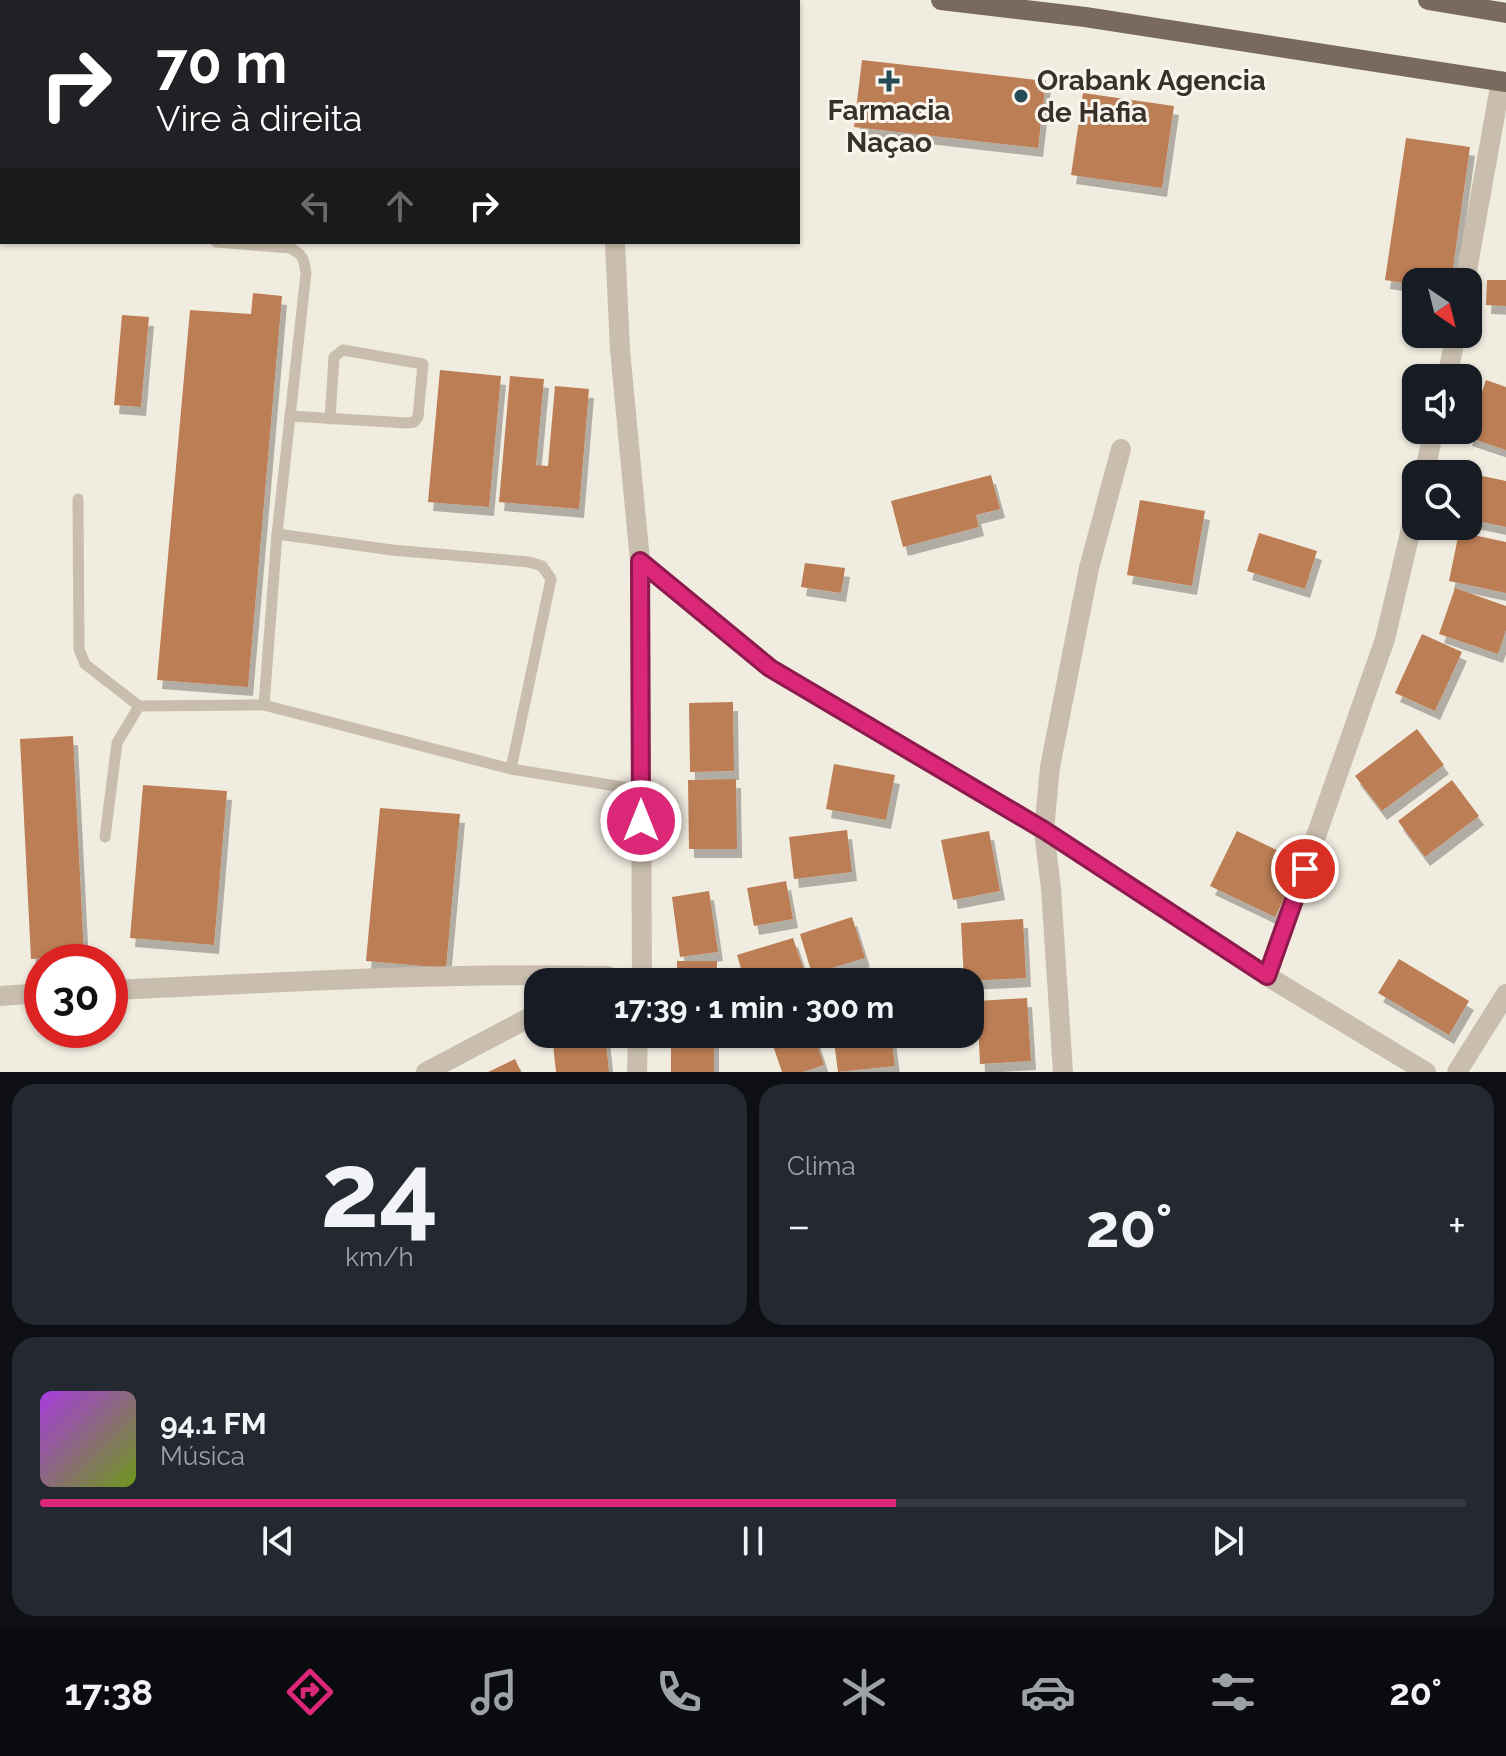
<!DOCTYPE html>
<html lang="pt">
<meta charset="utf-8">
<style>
:root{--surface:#171b24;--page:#242831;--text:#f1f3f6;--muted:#9ea1a6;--line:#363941;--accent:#db2777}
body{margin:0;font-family:Raleway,sans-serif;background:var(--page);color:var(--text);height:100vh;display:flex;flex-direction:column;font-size:30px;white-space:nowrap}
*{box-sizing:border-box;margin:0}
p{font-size:26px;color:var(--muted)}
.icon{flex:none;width:44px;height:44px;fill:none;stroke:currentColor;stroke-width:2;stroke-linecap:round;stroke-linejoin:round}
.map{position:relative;height:1072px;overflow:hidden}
.side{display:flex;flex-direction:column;gap:12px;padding:12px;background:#0d0f14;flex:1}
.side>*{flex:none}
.hud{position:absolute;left:0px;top:0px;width:800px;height:244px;box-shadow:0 2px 6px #0004;background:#202124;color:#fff;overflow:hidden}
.needle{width:52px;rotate:145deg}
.controls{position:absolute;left:1402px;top:268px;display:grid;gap:16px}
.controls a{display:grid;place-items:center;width:80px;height:80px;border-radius:16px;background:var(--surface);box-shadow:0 2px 6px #0004;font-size:40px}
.speed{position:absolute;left:24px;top:944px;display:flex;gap:16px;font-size:40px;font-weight:700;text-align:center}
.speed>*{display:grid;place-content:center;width:104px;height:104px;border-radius:50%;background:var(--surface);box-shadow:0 2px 6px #0004;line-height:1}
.speed .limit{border:12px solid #d22;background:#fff;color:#111}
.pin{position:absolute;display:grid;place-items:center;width:68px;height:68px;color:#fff;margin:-34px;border:4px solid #fff;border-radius:50%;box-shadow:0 2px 8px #0007}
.me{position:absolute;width:88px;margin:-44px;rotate:0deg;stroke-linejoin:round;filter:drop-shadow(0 0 6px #0008)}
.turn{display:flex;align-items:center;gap:28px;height:168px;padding:0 24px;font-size:36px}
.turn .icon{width:104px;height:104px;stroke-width:2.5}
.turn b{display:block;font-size:56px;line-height:68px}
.lanes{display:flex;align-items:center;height:76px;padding:0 24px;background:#0003;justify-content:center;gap:40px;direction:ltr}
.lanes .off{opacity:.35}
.big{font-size:60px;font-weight:700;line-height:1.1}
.side .widget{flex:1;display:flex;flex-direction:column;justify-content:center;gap:12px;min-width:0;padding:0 28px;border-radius:24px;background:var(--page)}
.side .dial{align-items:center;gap:0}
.dial b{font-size:104px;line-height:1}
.song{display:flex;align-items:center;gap:24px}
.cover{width:96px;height:96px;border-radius:12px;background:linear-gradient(135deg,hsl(280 70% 55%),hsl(80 70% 35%))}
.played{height:8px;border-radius:4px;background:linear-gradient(90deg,var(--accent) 60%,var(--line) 60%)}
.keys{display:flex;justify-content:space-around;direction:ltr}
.heat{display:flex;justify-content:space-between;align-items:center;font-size:44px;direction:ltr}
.side .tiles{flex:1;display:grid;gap:12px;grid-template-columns:1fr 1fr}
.widget:last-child{grid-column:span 2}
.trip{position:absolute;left:524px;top:968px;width:460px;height:80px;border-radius:24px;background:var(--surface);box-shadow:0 2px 6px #0004;font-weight:700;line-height:80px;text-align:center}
.menu{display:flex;height:128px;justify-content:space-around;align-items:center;background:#090b0e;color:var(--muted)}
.menu .icon{width:56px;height:56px}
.menu .current{color:var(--accent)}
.menu b{font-size:36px;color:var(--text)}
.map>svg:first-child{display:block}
.building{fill:#bc7e54;filter:url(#shadow)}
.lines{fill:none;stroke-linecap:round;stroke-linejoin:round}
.lane{stroke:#c9bead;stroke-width:11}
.street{stroke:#c9bead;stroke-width:20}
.primary{stroke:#786b5e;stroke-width:20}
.route-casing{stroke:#8e194d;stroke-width:20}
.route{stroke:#db2777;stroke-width:14}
.poi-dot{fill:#244b56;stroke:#f9f5ed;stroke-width:3}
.labels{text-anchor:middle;stroke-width:6;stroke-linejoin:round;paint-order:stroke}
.poi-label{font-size:28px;font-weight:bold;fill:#38312b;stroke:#f9f5ed;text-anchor:start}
</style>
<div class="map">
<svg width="1506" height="1072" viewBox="0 0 1506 1072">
<defs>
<filter id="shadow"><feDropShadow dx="5" dy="9" stdDeviation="0" flood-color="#0004"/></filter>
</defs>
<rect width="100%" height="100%" fill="#f1ece0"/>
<!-- building -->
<g class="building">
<polygon points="862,60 1046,81 1038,148 854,127"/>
<polygon points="1083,93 1174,106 1162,188 1071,175"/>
<polygon points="1406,138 1470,147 1451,282 1416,282 1416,285 1385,280"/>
<polygon points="1487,280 1506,280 1506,306 1486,305"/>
<polygon points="253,293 282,296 248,687 157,680 190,310 251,314"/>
<polygon points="122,315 149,317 141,407 114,405"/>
<polygon points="440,370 501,376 489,507 428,502"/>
<polygon points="510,376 544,379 536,465 548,466 555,386 589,389 579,509 499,502"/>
<polygon points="1486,380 1506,387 1506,450 1467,437"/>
<polygon points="1468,473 1506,481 1506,527 1468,519"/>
<polygon points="991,475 1000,509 976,515 979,527 903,547 891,501"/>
<polygon points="1140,500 1205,511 1192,586 1127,575"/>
<polygon points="1459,532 1506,542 1506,593 1449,581"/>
<polygon points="1259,533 1317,551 1305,589 1247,571"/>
<polygon points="805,563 845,568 841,593 801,587"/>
<polygon points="1455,588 1506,606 1506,630 1498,654 1439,634"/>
<polygon points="1422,634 1462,652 1435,711 1395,693"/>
<polygon points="733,702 734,771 690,772 689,703"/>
<polygon points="1417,729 1444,765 1382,811 1355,776"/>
<polygon points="73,736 84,956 31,959 20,739"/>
<polygon points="834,764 895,775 886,820 826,809"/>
<polygon points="736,779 737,849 689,849 688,780"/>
<polygon points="1452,780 1479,816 1425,857 1398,821"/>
<polygon points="143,785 227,791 214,945 130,938"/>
<polygon points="380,808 460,814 446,968 366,961"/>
<polygon points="847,830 852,872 794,879 789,837"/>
<polygon points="989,831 1000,891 953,900 941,840"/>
<polygon points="1237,831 1302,862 1275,917 1210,886"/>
<polygon points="786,881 793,919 754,926 747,888"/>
<polygon points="709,891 718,952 680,957 672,897"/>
<polygon points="852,917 865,958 812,974 800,934"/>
<polygon points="1023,919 1026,978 964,981 961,923"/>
<polygon points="793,938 807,979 797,982 745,982 737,955"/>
<polygon points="1399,959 1469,1001 1449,1035 1378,993"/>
<rect x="677" y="961" width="40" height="21"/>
<polygon points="1027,998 1031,1061 980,1064 977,1001"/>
<polygon points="552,1034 605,1034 609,1072 556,1072"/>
<polygon points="671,1034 714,1035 714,1072 671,1072"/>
<polygon points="769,1034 814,1034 824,1065 803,1072 782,1072"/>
<polygon points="833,1034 891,1034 895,1066 838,1072"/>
<polygon points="515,1059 521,1072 488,1072"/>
</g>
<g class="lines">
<!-- lane -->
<g class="lane">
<path d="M216,242L290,248C303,254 304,259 306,273L277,534L264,705L511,769L641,790"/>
<polyline points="290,416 407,423 414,422 418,417 423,364 343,350 334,357 330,419"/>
<polyline points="78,499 79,649 85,664 139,706 264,705"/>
<polyline points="277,534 392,550 529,562 542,566 551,579 511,769"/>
<polyline points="105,837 117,743 139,706"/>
</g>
<!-- street -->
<g class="street">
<polyline points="589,0 589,2"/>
<polyline points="610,0 610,2"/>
<polyline points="615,242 620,350 640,561 642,982"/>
<polyline points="1465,282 1501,81"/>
<polyline points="1447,378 1456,334"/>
<polyline points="1424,474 1434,430"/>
<polyline points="640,561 770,668 1044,830 1267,976 1426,1072"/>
<polyline points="1267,976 1385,639 1416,508"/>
<path d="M110,990C276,983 442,972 608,976"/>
<polyline points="0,996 42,993"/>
<polyline points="426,1072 538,1013"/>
<polyline points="637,1072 638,1034"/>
<polyline points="1063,1072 1051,889 1044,830 1050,767 1089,568 1121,449"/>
<polyline points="1457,1072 1506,994"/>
</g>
<!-- primary -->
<g class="primary">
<polyline points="543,0 546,2"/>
<polyline points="941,0 1085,17 1506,82"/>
<polyline points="1428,0 1506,13"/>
<polyline points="650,2 653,0"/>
</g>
</g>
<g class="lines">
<!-- route casing -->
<g class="route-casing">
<polyline id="route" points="641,821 640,561 770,668 1044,830 1267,976 1305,869"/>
</g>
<!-- route -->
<use href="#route" class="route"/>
</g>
<!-- markers -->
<g class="poi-dot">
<path d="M885 69h8v8h8v8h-8v8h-8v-8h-8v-8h8z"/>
<circle cx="1021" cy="96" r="8"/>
</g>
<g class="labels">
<!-- poi labels -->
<g class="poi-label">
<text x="1037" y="90">Orabank Agencia<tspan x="1037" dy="32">de Hafia</tspan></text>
<text x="889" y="120" text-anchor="middle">Farmacia<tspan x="889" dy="32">Naçao</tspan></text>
</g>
</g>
</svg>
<div class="controls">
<a><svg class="needle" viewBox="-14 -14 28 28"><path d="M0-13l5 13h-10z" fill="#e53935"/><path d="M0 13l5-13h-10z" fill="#9ea1a6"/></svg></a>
<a><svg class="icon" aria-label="sound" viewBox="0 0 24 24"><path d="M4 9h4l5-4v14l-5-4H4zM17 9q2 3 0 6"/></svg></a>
<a><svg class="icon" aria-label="search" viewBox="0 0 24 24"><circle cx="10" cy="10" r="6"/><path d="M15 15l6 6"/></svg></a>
</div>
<div class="speed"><div class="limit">30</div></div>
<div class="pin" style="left:1305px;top:869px;background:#d93025"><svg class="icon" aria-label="arrive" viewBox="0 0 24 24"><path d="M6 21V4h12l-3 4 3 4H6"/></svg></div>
<svg class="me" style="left:641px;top:821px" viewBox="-20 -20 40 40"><circle r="17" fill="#db2777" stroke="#fff" stroke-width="3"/><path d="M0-11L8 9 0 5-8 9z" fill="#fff"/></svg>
<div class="trip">17:39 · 1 min · 300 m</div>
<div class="hud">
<div class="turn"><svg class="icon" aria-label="right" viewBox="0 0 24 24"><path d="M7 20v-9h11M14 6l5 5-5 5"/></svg><div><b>70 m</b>Vire à direita</div></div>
<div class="lanes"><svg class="icon off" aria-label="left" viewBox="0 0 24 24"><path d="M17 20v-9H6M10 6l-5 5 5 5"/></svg><svg class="icon off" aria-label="ahead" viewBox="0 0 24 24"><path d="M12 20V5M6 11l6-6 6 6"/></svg><svg class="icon" aria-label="right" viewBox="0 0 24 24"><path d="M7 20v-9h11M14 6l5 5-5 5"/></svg></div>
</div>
</div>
<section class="side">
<div class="tiles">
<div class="widget dial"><b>24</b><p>km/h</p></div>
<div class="widget"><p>Clima</p>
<div class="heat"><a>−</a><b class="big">20°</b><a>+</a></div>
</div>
<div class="widget">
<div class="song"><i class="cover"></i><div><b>94.1 FM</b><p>Música</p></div></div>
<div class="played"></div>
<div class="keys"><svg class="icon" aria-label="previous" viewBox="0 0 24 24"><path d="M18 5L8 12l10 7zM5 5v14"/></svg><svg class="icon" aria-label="pause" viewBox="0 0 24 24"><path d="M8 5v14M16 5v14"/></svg><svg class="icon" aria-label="next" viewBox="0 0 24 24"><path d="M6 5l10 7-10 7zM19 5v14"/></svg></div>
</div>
</div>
</section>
<nav class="menu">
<b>17:38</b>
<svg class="icon current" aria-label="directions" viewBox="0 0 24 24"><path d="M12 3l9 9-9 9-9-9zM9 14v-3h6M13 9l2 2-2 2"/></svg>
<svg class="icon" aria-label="music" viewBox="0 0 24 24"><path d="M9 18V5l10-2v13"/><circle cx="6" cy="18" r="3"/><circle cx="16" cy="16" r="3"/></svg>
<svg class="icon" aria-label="phone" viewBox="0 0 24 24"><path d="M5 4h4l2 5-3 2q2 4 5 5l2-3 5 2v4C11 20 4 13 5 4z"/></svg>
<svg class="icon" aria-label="climate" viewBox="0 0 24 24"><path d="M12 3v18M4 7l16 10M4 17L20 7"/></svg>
<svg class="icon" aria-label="car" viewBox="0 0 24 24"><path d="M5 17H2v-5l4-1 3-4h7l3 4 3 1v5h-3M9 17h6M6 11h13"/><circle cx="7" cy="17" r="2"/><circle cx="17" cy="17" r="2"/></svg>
<svg class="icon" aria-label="filters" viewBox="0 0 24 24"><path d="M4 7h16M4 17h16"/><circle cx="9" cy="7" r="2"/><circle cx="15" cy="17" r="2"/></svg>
<b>20°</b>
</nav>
